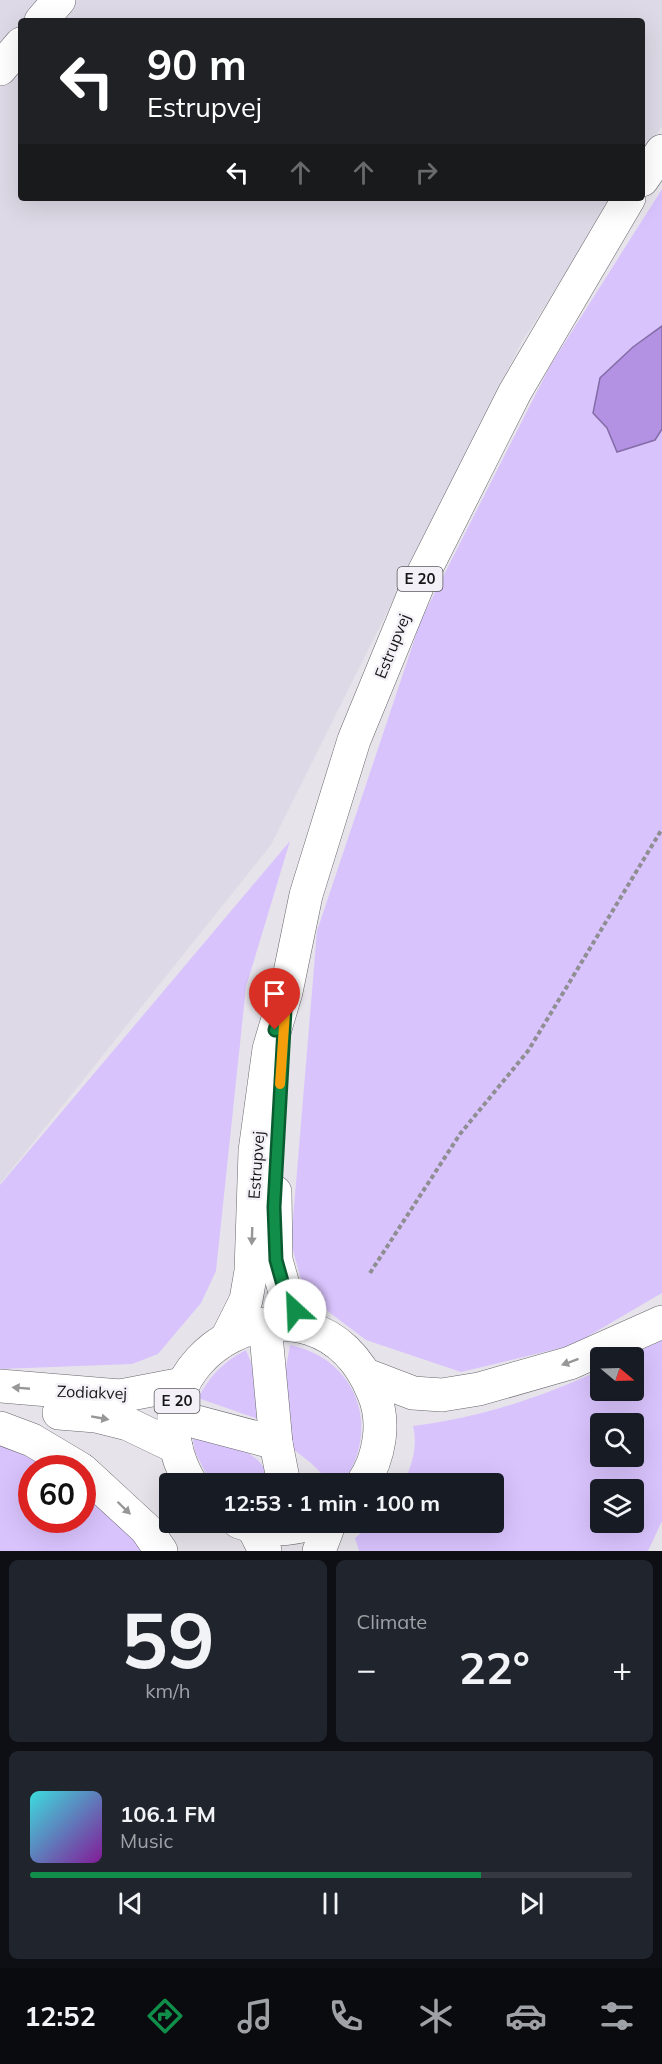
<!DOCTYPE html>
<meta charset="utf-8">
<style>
:root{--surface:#171b24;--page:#20242c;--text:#f1f3f6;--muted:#9ea1a6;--line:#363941;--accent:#108e4a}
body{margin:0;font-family:Mulish,sans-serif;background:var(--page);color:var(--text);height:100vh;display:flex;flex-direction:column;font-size:22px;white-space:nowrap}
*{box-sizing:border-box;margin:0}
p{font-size:20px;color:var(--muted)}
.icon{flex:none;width:33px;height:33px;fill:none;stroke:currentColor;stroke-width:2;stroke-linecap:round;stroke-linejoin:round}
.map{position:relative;height:1551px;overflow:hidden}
.panel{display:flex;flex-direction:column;gap:9px;padding:9px;background:#0d0f14;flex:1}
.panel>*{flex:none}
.hud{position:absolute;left:18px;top:18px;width:627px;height:183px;border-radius:6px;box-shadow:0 6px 24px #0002;background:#202124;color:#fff;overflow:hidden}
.needle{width:39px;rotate:109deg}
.buttons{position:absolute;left:590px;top:1347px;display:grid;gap:12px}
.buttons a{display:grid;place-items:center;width:54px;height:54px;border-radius:6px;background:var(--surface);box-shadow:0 6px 24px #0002;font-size:30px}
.speed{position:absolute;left:18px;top:1455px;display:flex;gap:12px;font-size:30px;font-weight:700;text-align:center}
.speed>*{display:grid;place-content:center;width:78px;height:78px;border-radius:50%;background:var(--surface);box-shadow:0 6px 24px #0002;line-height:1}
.speed .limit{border:9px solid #d22;background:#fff;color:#111}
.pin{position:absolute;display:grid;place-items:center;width:51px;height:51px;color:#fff;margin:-62px -26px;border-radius:50% 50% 50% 0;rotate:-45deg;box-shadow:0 0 6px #0007}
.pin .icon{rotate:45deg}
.me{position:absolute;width:66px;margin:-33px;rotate:335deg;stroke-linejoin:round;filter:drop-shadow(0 0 4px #0008)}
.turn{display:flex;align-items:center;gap:21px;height:126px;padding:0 30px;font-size:27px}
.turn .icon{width:78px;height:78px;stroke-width:2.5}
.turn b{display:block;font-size:42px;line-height:51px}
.lanes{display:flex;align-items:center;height:57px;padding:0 30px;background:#0003;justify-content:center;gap:30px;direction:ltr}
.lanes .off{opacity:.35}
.big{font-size:45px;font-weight:700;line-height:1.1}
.panel .tile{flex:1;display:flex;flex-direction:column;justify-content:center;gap:9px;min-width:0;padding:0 21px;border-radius:9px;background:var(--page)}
.panel .dial{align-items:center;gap:0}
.dial b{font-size:78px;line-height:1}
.song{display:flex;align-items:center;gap:18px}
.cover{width:72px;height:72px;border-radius:9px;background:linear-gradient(135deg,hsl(180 70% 55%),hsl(290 70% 35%))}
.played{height:6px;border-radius:3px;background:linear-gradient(90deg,var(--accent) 75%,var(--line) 75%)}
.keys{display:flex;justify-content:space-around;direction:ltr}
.heat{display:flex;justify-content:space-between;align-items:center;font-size:33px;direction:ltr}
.panel .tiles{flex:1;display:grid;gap:9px;grid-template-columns:1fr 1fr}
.tile:last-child{grid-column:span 2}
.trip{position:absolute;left:159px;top:1473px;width:345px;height:60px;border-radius:6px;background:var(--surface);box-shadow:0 6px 24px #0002;font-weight:700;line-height:60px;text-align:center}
.menu{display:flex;height:96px;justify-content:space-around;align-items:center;background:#090b0e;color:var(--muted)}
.menu .icon{width:42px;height:42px}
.menu .active{color:var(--accent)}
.menu b{font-size:27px;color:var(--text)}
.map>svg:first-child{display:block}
.built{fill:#ddd9e6}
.green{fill:#d9c3fd;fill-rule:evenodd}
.water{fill:#b392e4;stroke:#846da7;stroke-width:1.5}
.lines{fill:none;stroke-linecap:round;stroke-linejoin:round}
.minor-casing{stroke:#68666b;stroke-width:34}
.major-casing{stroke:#68666b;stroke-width:34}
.highway-casing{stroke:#68666b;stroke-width:34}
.path{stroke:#8f8e92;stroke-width:4;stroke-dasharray:4.5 3;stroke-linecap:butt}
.minor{stroke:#fff;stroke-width:33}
.major{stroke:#fff;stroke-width:33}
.highway{stroke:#fff;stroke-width:33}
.oneway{fill:#979798}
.route-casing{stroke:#0a5c30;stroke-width:15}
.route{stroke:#108e4a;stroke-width:10}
.slow{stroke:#f59e0b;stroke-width:10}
.labels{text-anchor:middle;stroke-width:5;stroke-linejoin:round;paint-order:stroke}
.shield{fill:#f3f1f7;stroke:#59585c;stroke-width:1.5}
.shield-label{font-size:15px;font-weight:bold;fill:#171719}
.street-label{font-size:16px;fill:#171719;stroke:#f3f1f7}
</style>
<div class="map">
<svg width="662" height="1551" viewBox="0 0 662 1551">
<rect width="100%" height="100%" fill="#e6e4ea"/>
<!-- built -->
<polygon class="built" points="0,0 662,0 662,126 642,157 642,21 21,21 21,198 615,198 521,343 271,845 0,1184"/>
<!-- green -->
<g class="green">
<polygon points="662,189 662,1293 573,1345 461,1372 366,1340 305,1294 291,1243 317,931 421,620 550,366"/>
<polygon points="290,841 246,987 216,1271 201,1303 158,1354 132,1364 0,1369 0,1185"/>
<path d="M662,1340V1521L648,1551H359L355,1538L373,1523L494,1522V1484L403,1483C412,1467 418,1445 413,1426C479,1418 540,1398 600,1370V1390H633V1358L627,1357ZM600,1424H633V1456H600ZM600,1490H633V1522H600Z"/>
<path d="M290,1345C357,1359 382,1428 343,1483H331L311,1463L293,1449L285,1373Z"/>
<path d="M246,1350L255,1373L258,1419L198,1398C210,1376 223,1362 246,1350Z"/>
<path d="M193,1439C225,1444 262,1447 270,1483H211L195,1452Z"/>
<polygon points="0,1445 54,1468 32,1468 32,1520 82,1520 83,1489 149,1551 0,1551"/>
</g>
<!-- water -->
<polygon class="water" points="662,326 662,429 655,440 617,452 607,428 593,413 600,378 633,347"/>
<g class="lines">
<!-- minor casing -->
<g class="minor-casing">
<g id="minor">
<polyline points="41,21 59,0"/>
<polyline points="0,69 21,44"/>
<polyline points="265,1324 276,1443 284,1484"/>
<polyline points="366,1375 413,1393 442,1395 479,1389 570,1363 662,1322"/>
<polyline points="0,1386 120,1396 183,1384"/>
<polyline points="59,1413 96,1416 128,1424 176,1447"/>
<polyline points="174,1416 276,1443"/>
</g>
</g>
<!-- major casing -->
<g class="major-casing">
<g id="major">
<polyline points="642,180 662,151"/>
<polyline points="275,1192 276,1260 285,1292 305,1327"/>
<polyline points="228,1336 246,1300 251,1271 255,1151 269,1049 286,992 306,895 354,740 419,582 515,392 629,198"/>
<path d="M191,1484C114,1354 315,1251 373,1392C386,1421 380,1458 362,1484"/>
<path d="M239,1522C265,1532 290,1531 316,1522"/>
</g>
</g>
<!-- highway casing -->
<g class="highway-casing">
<g id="highway">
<polyline points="0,1428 32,1440 79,1468"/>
<polyline points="82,1470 146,1529 161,1551"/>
<polyline points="253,1527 265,1551"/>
<polyline points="319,1551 330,1522"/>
</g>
</g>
<!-- path -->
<polyline class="path" points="370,1273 460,1134 528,1051 662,829"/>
<!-- minor -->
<use href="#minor" class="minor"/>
<!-- major -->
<use href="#major" class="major"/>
<!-- highway -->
<use href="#highway" class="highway"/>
</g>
<!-- one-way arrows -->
<defs><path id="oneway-solid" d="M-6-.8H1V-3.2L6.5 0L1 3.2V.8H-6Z" transform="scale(1.5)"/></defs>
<g class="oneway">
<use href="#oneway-solid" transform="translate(252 1236) rotate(92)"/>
<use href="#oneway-solid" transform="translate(570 1362) rotate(160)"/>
<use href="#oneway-solid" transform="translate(21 1388) rotate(-175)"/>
<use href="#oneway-solid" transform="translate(100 1418) rotate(10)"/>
<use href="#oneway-solid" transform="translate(124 1508) rotate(44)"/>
</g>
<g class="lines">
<!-- route casing -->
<g class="route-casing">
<polyline id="route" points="275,1030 286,992 274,1207 276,1260 285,1292 295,1310"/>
</g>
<!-- route -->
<use href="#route" class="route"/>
<!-- slow -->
<polyline class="slow" points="280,1084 285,1012"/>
</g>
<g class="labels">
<!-- shield labels -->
<g class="shield">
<rect x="397.5" y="567" width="45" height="24" rx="4.5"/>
<rect x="154.5" y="1389" width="45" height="24" rx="4.5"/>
</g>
<g class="shield-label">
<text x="420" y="584">E 20</text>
<text x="177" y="1406">E 20</text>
</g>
<!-- street labels -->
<g class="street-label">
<text transform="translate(392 646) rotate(-68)" y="6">Estrupvej</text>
<text transform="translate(256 1165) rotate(-86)" y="6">Estrupvej</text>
<text transform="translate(92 1392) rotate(2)" y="6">Zodiakvej</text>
</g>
</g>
</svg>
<div class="buttons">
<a><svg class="needle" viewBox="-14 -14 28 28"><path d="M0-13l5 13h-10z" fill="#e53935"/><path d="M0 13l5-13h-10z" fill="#9ea1a6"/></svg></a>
<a><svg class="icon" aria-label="search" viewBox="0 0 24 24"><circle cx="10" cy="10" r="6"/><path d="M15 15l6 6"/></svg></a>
<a><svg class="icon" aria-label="layers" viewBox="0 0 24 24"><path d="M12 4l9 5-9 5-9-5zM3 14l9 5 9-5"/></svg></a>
</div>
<div class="speed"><div class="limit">60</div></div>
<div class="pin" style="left:275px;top:1030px;background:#d93025"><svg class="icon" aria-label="arrive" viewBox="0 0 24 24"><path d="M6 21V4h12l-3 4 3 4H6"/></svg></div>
<svg class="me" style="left:295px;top:1310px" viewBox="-20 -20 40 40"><circle r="19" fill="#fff"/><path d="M0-13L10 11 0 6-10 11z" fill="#108e4a"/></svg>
<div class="trip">12:53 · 1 min · 100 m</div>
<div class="hud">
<div class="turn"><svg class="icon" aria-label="left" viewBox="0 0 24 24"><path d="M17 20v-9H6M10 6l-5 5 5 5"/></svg><div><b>90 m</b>Estrupvej</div></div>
<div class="lanes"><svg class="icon" aria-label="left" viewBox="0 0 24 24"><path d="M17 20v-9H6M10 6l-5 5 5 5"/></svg><svg class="icon off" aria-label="ahead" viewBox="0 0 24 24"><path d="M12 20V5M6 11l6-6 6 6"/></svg><svg class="icon off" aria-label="ahead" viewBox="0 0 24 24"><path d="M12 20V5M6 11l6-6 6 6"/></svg><svg class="icon off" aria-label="right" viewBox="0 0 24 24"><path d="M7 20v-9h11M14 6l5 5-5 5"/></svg></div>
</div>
</div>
<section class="panel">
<div class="tiles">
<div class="tile dial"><b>59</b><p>km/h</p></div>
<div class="tile"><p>Climate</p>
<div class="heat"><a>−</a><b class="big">22°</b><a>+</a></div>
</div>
<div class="tile">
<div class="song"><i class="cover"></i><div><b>106.1 FM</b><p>Music</p></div></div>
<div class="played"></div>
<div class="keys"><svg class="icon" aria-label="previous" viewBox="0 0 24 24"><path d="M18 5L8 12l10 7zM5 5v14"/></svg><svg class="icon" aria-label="pause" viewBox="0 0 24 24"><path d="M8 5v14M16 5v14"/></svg><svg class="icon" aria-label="next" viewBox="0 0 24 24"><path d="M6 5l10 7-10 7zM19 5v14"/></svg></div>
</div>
</div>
</section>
<nav class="menu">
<b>12:52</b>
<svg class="icon active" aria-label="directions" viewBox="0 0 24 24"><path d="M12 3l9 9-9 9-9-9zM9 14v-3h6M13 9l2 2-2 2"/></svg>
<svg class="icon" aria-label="music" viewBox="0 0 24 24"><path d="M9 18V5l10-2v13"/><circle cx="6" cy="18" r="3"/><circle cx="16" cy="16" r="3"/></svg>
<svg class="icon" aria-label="phone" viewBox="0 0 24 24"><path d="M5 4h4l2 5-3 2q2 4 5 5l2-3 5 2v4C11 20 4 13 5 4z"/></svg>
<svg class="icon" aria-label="climate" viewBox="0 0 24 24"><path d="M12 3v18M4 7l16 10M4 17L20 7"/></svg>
<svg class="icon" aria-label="car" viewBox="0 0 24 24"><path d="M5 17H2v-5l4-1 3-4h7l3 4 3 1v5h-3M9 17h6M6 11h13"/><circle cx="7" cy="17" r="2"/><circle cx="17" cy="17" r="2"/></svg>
<svg class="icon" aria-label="filters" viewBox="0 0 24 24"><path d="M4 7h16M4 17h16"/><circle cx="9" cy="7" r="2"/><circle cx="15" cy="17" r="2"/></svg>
</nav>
